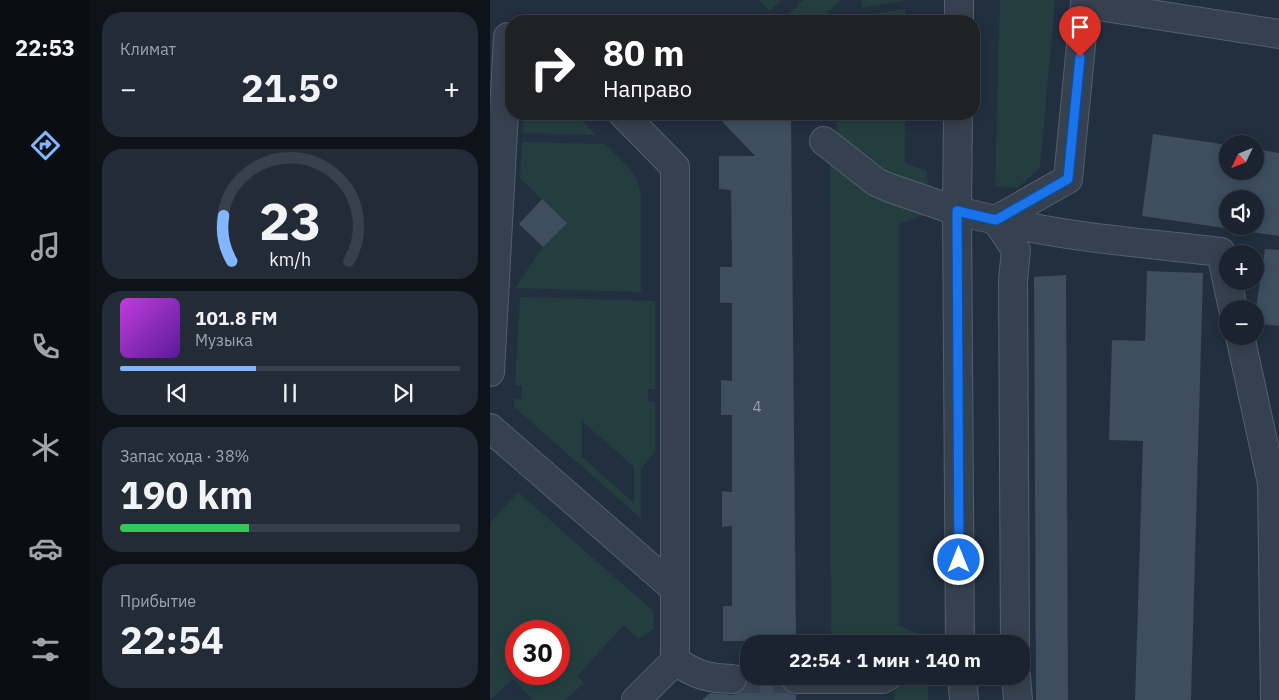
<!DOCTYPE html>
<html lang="ru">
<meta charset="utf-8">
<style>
:root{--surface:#1a232f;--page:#232b37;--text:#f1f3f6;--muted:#9fa4aa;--line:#38404b;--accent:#82b7ff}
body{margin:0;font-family:"IBM Plex Sans",sans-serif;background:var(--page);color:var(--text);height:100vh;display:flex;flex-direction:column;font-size:19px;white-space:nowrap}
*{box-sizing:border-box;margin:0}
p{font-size:16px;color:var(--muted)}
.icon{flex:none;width:28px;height:28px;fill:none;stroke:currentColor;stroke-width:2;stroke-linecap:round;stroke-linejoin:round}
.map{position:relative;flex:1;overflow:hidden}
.sheet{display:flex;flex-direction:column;gap:12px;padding:12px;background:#0e131a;width:400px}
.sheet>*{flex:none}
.hud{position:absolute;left:15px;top:15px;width:475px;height:105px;border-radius:20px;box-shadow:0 2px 12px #0003,0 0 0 1px var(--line);background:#202124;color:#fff;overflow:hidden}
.needle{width:32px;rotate:227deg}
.tools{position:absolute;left:729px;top:135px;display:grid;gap:10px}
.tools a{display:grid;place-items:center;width:45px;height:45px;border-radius:50%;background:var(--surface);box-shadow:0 2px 12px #0003,0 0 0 1px var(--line);font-size:25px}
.speed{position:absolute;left:15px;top:620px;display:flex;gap:10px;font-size:25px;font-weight:700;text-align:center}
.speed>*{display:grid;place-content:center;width:65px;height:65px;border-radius:50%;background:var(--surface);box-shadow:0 2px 12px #0003,0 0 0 1px var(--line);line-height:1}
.speed .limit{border:8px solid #d22;background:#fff;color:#111}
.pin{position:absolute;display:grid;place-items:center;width:42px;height:42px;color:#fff;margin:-51px -21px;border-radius:50% 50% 50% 0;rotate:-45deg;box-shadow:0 0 5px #0007}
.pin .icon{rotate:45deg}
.me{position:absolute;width:55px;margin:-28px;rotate:0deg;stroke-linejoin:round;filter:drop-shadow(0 0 4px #0008)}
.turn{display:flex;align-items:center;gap:18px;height:105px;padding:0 15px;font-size:22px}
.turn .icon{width:65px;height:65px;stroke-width:2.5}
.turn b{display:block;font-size:35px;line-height:42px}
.big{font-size:38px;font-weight:700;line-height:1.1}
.sheet .card{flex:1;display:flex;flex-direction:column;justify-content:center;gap:8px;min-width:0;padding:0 18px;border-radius:20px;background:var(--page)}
.sheet .dial{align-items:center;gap:0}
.dial svg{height:130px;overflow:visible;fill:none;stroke:var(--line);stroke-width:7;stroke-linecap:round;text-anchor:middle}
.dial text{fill:var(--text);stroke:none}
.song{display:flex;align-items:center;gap:15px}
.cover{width:60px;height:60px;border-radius:8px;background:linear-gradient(135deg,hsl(290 70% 55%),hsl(270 70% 35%))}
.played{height:5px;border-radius:2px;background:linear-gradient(90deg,var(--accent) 40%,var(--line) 40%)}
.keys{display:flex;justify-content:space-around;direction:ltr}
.heat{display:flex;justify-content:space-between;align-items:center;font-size:28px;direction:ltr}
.charge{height:8px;border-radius:4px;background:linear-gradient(90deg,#34c759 38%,var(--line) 0)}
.trip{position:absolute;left:250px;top:635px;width:290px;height:50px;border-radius:20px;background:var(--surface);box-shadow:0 2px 12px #0003,0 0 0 1px var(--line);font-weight:700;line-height:50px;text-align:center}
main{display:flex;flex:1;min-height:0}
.tabs{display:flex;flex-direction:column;width:90px;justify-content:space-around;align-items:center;background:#0a0e13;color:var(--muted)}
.tabs .icon{width:35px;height:35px}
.tabs .selected{color:var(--accent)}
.tabs b{font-size:22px;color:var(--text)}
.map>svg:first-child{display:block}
.green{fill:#243e40;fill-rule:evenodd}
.building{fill:#3e4e5f;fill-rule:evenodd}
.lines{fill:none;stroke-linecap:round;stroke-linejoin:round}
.minor-tunnel{stroke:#384454;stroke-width:28;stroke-dasharray:28 14;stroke-linecap:butt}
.minor-casing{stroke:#545f6d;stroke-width:30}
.minor{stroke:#36414f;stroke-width:28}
.route-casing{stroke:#114b97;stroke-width:12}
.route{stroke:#1a73e8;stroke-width:9}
.labels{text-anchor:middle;stroke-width:5;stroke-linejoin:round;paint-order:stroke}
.number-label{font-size:15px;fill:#95a0af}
</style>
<main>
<nav class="tabs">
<b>22:53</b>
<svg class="icon selected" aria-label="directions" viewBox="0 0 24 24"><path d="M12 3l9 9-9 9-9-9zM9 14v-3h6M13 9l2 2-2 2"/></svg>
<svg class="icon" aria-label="music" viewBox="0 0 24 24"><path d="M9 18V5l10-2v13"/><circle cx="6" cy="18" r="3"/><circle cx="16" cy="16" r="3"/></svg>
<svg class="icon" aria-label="phone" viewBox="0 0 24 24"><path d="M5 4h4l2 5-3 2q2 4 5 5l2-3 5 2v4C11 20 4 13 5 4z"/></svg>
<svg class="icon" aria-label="climate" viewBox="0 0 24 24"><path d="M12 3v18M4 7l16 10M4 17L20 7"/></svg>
<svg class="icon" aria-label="car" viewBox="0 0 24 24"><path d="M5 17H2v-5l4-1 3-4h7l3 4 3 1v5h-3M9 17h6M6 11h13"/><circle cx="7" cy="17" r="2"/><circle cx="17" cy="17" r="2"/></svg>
<svg class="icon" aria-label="filters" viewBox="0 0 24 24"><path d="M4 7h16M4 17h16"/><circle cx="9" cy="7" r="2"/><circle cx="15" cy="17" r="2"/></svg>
</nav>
<section class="sheet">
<div class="card"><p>Климат</p>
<div class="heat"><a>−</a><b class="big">21.5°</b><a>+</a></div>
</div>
<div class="card dial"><svg viewBox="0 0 100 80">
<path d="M14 69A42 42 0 1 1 86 69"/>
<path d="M14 69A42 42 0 0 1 9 41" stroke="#82b7ff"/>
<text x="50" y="56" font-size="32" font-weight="700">23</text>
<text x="50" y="72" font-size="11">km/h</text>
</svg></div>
<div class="card">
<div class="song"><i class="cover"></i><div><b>101.8 FM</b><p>Музыка</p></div></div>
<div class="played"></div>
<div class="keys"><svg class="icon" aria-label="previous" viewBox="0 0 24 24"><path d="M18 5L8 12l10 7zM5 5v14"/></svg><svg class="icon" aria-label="pause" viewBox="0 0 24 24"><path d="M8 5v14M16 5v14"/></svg><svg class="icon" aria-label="next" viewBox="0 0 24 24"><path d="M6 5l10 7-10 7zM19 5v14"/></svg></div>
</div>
<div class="card"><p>Запас хода · 38%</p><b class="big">190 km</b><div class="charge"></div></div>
<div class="card"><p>Прибытие</p><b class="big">22:54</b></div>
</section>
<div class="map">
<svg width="789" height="700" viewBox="0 0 789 700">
<rect width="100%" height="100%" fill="#222f3f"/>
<!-- green -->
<g class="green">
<polygon points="269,0 291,0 280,11"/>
<polygon points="313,0 350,0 330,21 292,21"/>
<polygon points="371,0 416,0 372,8"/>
<polygon points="510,0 565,0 550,168 527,188 505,186"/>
<polygon points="415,9 415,21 352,21 355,18"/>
<polygon points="33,114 85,114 106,135 33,133"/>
<polygon points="346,114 415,114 415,163 437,171 438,189 402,177 348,138"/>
<polygon points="32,142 115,144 141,170 148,182 151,195 151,292 25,288 53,247 76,223 30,178"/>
<polygon points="340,156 438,214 409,224 409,626 438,637 418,644 341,644"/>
<path d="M30,297L165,301V389H158V402H165V452L151,469V518L24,407V399H31L32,386L25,385ZM92,421L144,467V503L92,457Z"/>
<path d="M28,492L163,611L164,629L148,639L134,625L87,676L94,683L75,700H43L23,679L0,700V523ZM26,631H69V674H26Z"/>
<polygon points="427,676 438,676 438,700 404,700 404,691"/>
</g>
<!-- building -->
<g class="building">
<polygon points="225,114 301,114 306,644 269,644 272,641 233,641 233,606 242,606 242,526 232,527 232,491 242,492 242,415 231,415 231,380 242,381 242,303 230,303 230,267 242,267 241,190 229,189 229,156 265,156"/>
<path d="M663,134L738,145V171H765V149L789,153V236L652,216ZM738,199H765V226H738Z"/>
<polygon points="52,199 77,223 53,247 29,224"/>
<polygon points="775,249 789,250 789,326 765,323 765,315"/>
<polygon points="657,271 713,273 701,700 645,700 653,441 619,440 622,340 655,341"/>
<polygon points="576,275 578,700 546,700 544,277"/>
<polygon points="259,654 259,676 291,676 290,679 293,687 299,693 306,695 306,700 212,700 220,693 242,695 249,693 255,688 258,680 256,672 251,666 248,665"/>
</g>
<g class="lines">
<!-- minor-tunnel -->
<polyline class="minor-tunnel" points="242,679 306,679"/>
<!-- minor casing -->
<g class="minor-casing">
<g id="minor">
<polyline points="469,21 469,0"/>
<polyline points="133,114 185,167 185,661 146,700"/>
<polyline points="468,114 467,211 470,644"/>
<polyline points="334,141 386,182 400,188 467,211 506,220 578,179 595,4 789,34"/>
<polyline points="750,336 782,483 785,700"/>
<polyline points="0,372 18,37"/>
<polyline points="0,428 185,589"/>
<path d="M525,644L523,280L526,250L506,220C579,238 656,243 731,252L743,309"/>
<path d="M185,661C207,675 216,678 242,679"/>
<polyline points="472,676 474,700"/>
<polyline points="526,676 528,700"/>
<polyline points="306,679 393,679 398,676"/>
</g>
</g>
<!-- minor -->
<use href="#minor" class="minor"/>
</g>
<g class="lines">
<!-- route casing -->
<g class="route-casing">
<polyline id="route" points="469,560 467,211 506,220 578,179 590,57"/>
</g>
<!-- route -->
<use href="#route" class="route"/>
</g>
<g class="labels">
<!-- number labels -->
<g class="number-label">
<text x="267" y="412">4</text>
</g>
</g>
</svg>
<div class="tools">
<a><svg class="needle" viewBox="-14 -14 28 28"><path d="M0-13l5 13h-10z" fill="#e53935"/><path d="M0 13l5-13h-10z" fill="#9fa4aa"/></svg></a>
<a><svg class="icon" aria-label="sound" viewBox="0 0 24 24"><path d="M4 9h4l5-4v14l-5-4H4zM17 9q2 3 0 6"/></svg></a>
<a>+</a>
<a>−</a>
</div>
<div class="speed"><div class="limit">30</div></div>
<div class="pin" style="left:590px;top:57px;background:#d93025"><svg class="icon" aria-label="arrive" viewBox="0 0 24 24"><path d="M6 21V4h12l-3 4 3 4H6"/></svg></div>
<svg class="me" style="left:469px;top:560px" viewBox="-20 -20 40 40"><circle r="17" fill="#1a73e8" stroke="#fff" stroke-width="3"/><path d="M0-11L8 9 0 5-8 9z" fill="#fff"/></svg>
<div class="trip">22:54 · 1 мин · 140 m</div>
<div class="hud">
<div class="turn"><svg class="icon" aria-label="right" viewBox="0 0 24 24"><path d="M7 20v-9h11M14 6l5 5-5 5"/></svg><div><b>80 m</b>Направо</div></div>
</div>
</div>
</main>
